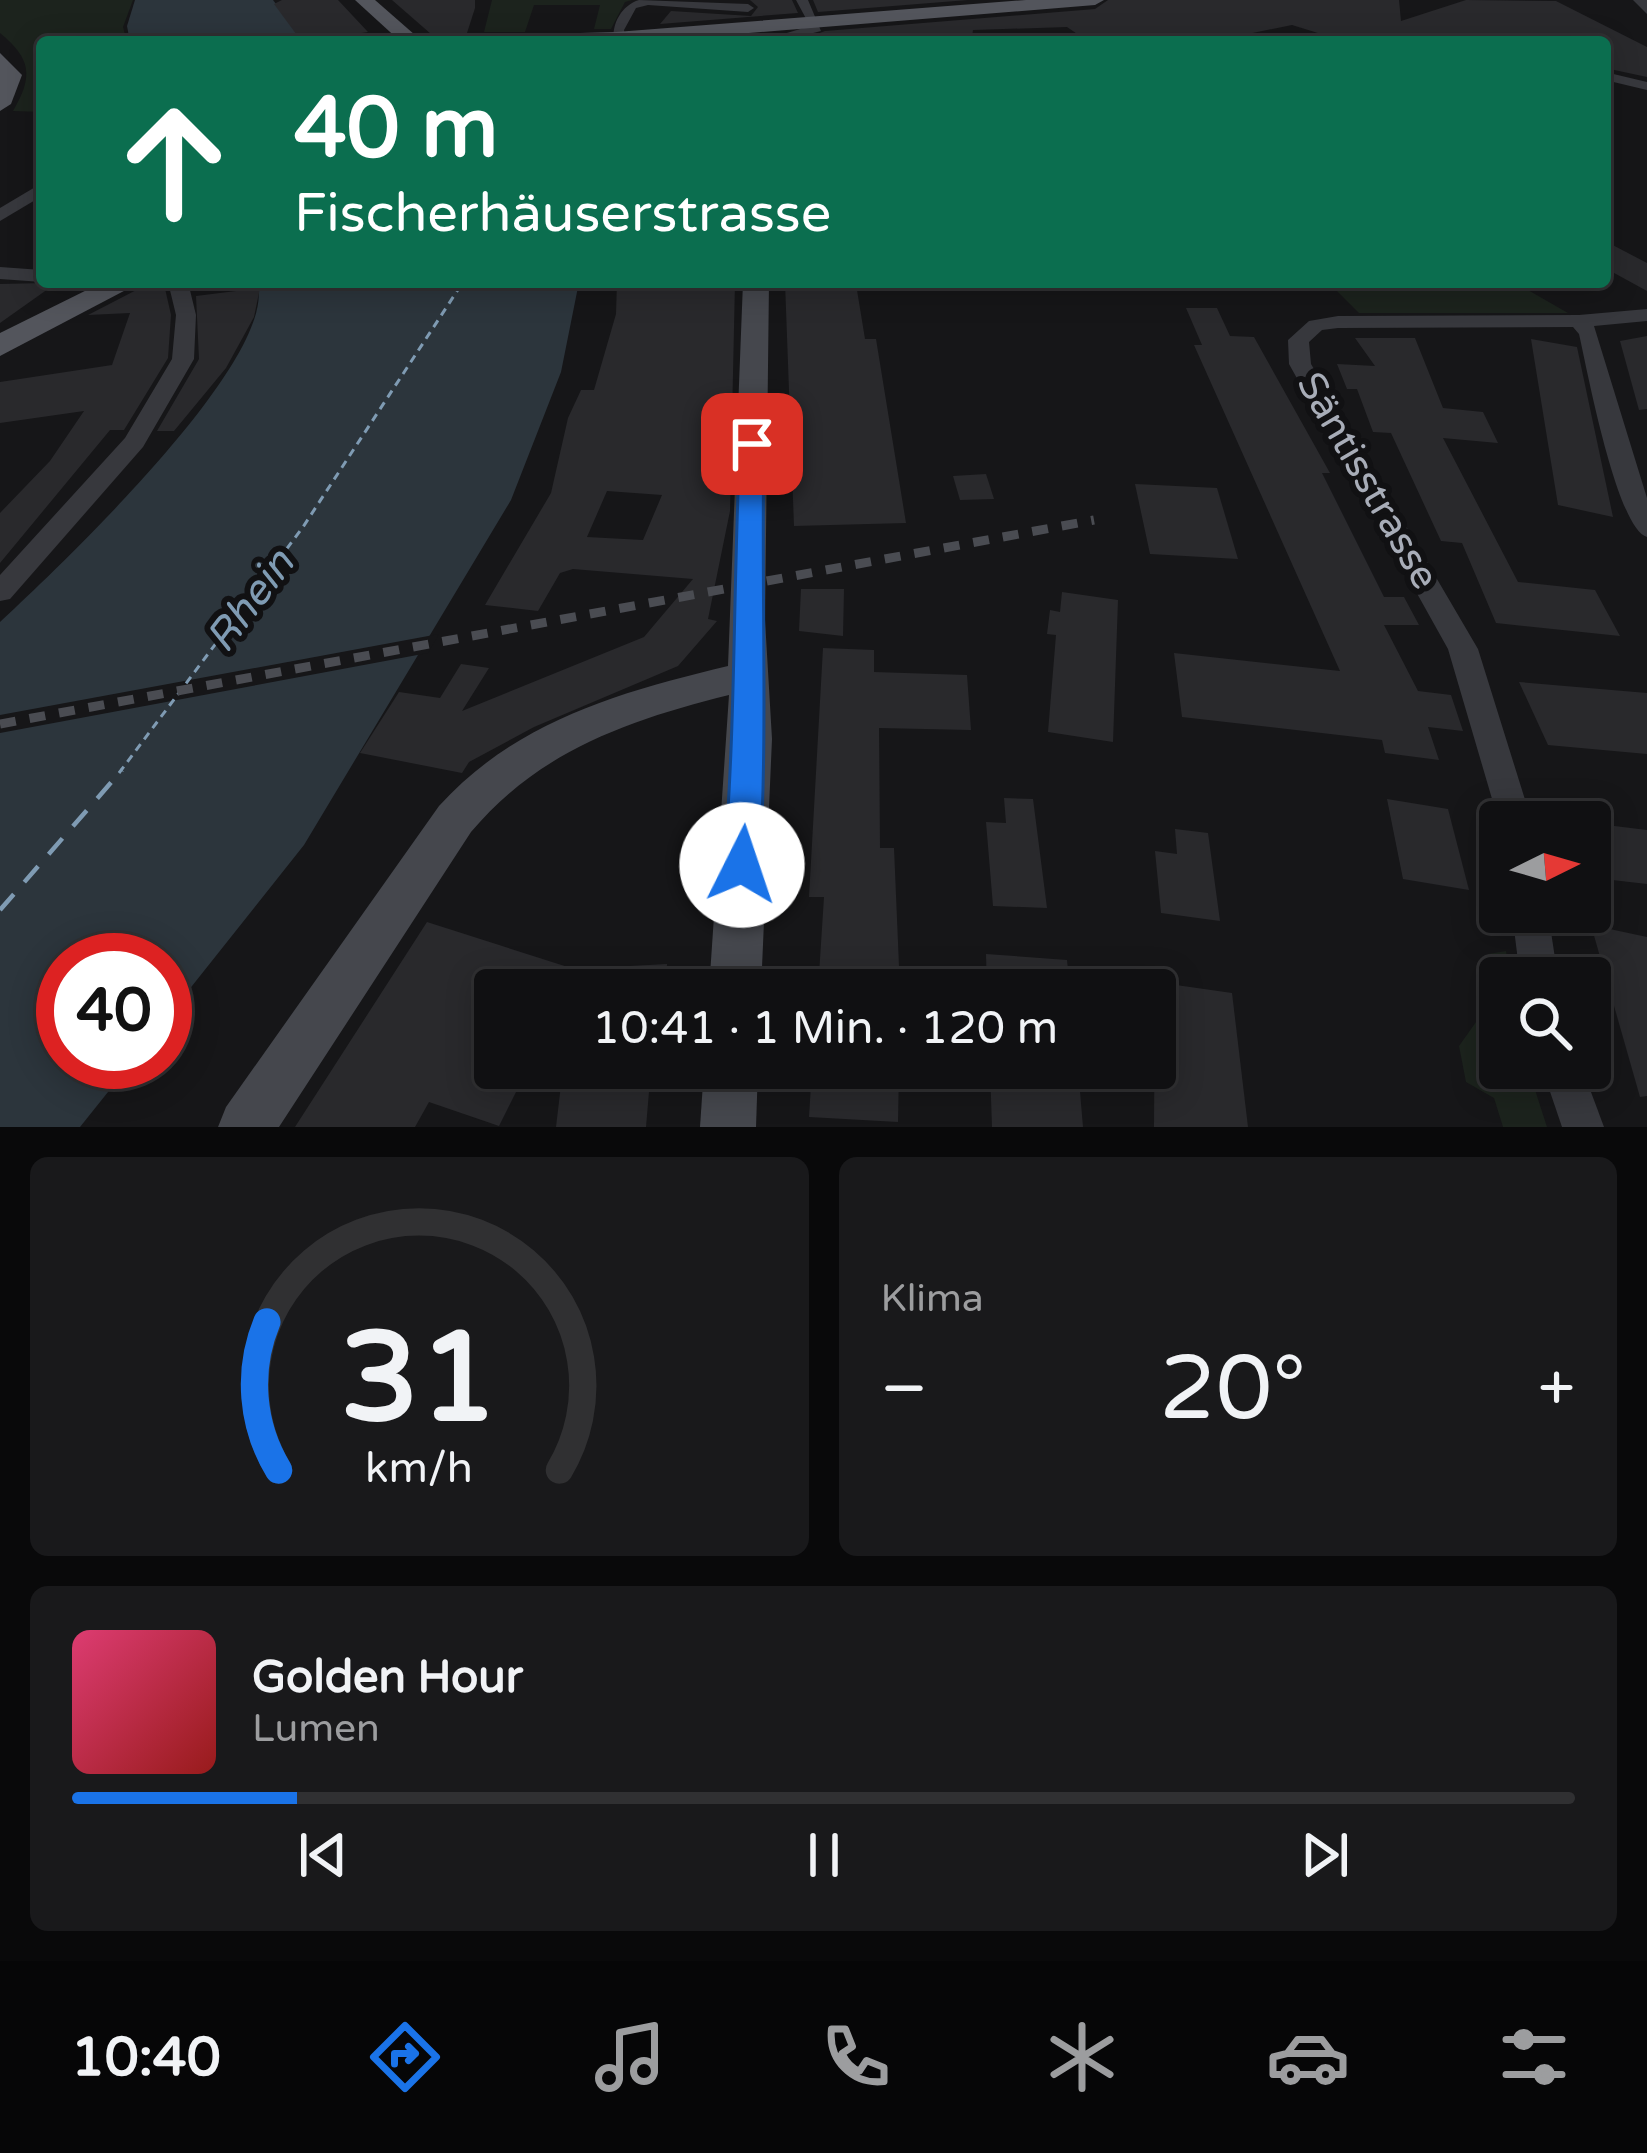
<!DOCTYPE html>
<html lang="de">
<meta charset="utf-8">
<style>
:root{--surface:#101012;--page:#19191b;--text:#f1f3f6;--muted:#9c9d9f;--line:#303032;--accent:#1a73e8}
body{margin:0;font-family:"Varela Round",sans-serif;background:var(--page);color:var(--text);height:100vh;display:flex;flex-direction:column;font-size:45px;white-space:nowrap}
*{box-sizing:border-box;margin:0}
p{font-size:39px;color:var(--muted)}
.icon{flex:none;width:66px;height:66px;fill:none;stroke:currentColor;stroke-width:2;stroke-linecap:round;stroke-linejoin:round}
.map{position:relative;height:1127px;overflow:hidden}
.details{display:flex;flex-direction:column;gap:30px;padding:30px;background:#09090a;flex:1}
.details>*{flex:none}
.guide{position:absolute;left:36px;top:36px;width:1575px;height:252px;border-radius:12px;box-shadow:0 6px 30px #0003,0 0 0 3px var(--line);background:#0b6e4f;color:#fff;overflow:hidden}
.needle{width:78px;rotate:85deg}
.buttons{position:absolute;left:1479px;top:801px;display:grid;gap:24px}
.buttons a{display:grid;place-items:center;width:132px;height:132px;border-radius:12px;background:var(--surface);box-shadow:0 6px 30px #0003,0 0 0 3px var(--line);font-size:60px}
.speed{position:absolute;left:36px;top:933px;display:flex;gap:24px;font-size:60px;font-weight:700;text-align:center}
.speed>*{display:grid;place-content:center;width:156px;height:156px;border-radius:50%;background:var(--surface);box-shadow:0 6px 30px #0003,0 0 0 3px var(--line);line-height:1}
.speed .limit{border:18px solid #d22;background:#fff;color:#111}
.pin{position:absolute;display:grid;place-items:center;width:102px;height:102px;color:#fff;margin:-51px;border-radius:24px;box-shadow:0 6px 18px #0006}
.me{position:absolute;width:132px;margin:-66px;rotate:4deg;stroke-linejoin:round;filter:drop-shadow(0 0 9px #0008)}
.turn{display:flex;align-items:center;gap:42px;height:252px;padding:0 60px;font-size:54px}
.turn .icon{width:156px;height:156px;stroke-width:2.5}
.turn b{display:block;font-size:84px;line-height:102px}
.big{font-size:90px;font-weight:600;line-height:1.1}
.details .tile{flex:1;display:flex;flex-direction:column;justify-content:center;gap:18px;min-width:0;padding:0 42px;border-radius:18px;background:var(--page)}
.details .dial{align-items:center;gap:0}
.dial svg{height:312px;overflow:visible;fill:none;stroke:var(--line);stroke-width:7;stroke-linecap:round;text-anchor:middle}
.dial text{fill:var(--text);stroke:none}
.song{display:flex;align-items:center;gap:36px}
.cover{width:144px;height:144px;border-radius:18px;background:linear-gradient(135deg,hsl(340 70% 55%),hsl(0 70% 35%))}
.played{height:12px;border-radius:6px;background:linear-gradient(90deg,var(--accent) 15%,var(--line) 15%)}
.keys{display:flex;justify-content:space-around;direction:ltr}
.heat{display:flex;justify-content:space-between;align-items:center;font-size:66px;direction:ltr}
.details .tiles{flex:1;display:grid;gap:30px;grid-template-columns:1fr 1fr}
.tile:last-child{grid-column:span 2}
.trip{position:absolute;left:474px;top:969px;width:702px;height:120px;border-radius:12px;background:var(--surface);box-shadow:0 6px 30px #0003,0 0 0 3px var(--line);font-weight:600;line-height:120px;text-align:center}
.menu{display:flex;height:192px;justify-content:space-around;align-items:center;background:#060607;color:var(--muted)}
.menu .icon{width:84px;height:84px}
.menu .active{color:var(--accent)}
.menu b{font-size:54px;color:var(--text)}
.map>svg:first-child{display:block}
.green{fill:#1c231d}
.water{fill:#2c353c}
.pier{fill:#161618}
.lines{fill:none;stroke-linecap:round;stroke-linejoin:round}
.ferry-far1{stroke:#7f9bb3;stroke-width:3;stroke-dasharray:8 6;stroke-linecap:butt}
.ferry{stroke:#7f9bb3;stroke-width:4.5;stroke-dasharray:21 16;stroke-linecap:butt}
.building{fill:#29292c;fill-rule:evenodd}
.street{fill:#37383d;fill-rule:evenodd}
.secondary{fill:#45474d;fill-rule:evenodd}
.primary{fill:#53555c;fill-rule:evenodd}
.rail{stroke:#4a4c52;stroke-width:9;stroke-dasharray:16 14;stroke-linecap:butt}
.route{fill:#1a73e8;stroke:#114b97;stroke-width:3}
.labels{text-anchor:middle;stroke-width:12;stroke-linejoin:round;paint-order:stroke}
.street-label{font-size:39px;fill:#a8adb8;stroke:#111113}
.water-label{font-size:42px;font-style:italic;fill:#7f9bb3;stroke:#111113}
</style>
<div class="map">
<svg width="1647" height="1127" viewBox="0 0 1647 1127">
<rect width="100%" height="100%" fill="#161618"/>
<!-- green -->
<g class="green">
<path d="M0,0H133L123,27L127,42H42V112L13,111C33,77 32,59 0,33Z"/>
<polygon points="492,0 632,0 625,2 611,29 594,29 600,5 534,5 525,32 484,32"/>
<polygon points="1258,282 1514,282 1568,313 1359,313 1331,285 1265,289"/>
<polygon points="1506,951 1511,978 1500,978 1500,1068 1528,1068 1547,1127 1503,1127 1494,1098 1466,1082 1459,1046 1476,1022 1488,954"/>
</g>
<!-- water -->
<g class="water">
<polygon points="135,0 273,0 305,42 130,42 127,26"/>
<path d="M257,282H579L561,372L511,500L304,845L165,1020V960H63V1062H132L80,1127H0V622C56,570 281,358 257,282Z"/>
</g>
<!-- pier -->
<polygon class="pier" points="439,634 428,653 0,733 0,715"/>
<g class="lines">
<!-- ferry-far1 -->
<polyline class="ferry-far1" points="119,773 303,527 463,282"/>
<!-- ferry -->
<polyline class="ferry" points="0,910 122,770"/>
</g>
<!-- building -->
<g class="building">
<polygon points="282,0 338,0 368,32 302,42 274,4"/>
<polygon points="392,0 475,0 475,8 467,33 431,34"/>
<polygon points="750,0 792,0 798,13 660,24 671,11 751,16 758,7"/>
<polygon points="813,0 968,0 818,12"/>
<polygon points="1108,0 1399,0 1401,21 1466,0 1556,1 1647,47 1647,77 1605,68 1605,42 1347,42 1292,25 1208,42 1089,42 1067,27 973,30 971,42 796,42 825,31 1095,9"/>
<polygon points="1605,241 1647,263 1647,291 1605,268"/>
<path d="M617,282H735L730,511L708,619L717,621L678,666L534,727L469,762L462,773L360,753L399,692L440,698L461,664L489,668L462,711L644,637L693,579L573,569L560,573L538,611L485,605L551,493L568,418L581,390H594L616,314ZM607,491L662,495L643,540L587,537Z"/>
<polygon points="785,282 856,284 865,339 876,339 906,523 794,526"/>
<polygon points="46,283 55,284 0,323 0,284"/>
<polygon points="164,284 171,315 168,358 124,430 110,430 0,563 0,513 50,461 84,411 0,423 0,382 112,365 130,313 88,315 146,285"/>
<polygon points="260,288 254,317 226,368 174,431 157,431 199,359 196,296"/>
<polygon points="1186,308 1217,308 1230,336 1254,337 1330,473 1322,473 1384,597 1404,597 1419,625 1384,625 1418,691 1451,695 1463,731 1428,727 1439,760 1385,753 1382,740 1182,717 1174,653 1340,671 1194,345 1202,345"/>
<polygon points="1647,336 1647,409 1639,410 1620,341"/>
<polygon points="1355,338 1415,338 1443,408 1483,412 1498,443 1443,438 1518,582 1595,590 1620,636 1496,623 1462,543 1441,541 1391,433 1373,432 1357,389 1347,389 1337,364 1375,366"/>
<polygon points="1531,339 1577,347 1613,517 1558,505"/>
<polygon points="986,474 994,499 960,500 953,476"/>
<polygon points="1135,484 1217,488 1238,559 1150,554"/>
<polygon points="801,589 844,589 843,636 799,631"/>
<polygon points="1062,592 1118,600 1113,742 1048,732 1056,635 1047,634 1050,610 1060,612"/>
<polygon points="823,648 874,650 874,672 967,675 971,730 879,728 880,848 894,848 900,990 818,990 824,897 809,897"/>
<polygon points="1519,682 1647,693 1647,754 1548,745"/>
<polygon points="1004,798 1033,799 1047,908 993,906 986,822 1006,823"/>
<polygon points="1387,799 1448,809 1469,890 1403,879"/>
<polygon points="1590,823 1647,830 1647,884 1612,880"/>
<polygon points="1175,829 1208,833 1220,921 1161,913 1155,851 1177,854"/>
<polygon points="427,922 574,969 667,964 665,990 572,990 573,974 566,990 495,990 495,1068 528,1068 499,1126 429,1102 415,1127 295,1127"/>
<polygon points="1591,925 1647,937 1647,1096 1640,1097"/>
<polygon points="986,954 1067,960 1070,990 987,990"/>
<polygon points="1155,982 1232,993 1248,1127 1154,1127"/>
<polygon points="563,1068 651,1068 646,1127 556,1127"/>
<polygon points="812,1068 899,1068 898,1122 809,1117"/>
<polygon points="990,1068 1078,1068 1083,1127 992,1127"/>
</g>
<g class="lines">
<!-- street -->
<g class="street">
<path d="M639,0L748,4L754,8L748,12L648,5L636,8L624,30L626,42H614C611,24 622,5 639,0Z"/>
<polygon points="796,0 808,0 821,31 778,42 757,42 810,26"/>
<polygon points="1633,0 1647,0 1647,14"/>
<polygon points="677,35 683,39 681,42 668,42"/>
<polygon points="1605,72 1647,82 1647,90 1605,80"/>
<polygon points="42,183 42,196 0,221 0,208"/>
<polygon points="0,267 42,270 42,282 0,279"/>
<polygon points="168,282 188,282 196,315 194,359 143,447 10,599 0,601 0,575 125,438 172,359 176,315"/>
<path d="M1647,309V321L1594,326L1647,498V537C1617,529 1587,369 1579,334L1573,327L1338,328L1322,330L1309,342L1311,364L1478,649L1532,822H1500V826L1448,649L1289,364L1288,340L1309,321L1338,316L1579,315Z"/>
<polygon points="1512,912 1548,912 1558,978 1520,978"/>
<polygon points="1542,1068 1582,1068 1604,1127 1562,1127"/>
</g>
<!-- secondary -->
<g class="secondary">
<path d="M743,282H769L765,620L772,739L761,990H709L729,695C629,720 539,751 471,832L279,1127H218L226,1107L439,806C516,721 620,692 728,666Z"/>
<polygon points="704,1068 758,1068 756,1127 700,1127"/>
</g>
<!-- primary -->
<g class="primary">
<polygon points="355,0 375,0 423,42 401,42"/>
<polygon points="1026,0 1104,0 1095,5 639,42 463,42 473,36 616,32"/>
<polygon points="0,53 22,75 11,104 0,111"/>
<polygon points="103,282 141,282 0,356 0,333"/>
</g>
<!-- rail -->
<polyline class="rail" points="0,724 1094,520"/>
</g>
<!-- route -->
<path class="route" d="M752,437L764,444C761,585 768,725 760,865L755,876L742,880L730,876L724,865C736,725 733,585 740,444Z"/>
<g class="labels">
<!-- street labels -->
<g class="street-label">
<text transform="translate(1369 480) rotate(60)" y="14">Säntisstrasse</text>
</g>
<!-- water labels -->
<g class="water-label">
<text transform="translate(249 600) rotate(-53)" y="15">Rhein</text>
</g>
</g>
</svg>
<div class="buttons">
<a><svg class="needle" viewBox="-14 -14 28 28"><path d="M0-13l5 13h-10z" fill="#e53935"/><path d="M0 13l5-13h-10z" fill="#9c9d9f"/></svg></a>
<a><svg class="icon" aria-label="search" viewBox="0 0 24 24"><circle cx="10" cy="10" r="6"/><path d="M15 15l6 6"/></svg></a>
</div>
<div class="speed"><div class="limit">40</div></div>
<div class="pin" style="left:752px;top:444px;background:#d93025"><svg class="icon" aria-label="arrive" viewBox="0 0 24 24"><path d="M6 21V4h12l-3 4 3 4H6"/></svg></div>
<svg class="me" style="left:742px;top:865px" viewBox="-20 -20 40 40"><circle r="19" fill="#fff"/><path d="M0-13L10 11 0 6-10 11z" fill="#1a73e8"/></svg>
<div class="trip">10:41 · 1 Min. · 120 m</div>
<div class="guide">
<div class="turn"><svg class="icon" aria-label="ahead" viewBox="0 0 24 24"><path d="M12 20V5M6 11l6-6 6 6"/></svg><div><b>40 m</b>Fischerhäuserstrasse</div></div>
</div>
</div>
<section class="details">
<div class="tiles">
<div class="tile dial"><svg viewBox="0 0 100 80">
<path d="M14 69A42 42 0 1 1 86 69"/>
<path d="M14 69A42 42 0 0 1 11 31" stroke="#1a73e8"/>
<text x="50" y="56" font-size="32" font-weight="700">31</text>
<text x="50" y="72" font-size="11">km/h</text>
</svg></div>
<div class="tile"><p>Klima</p>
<div class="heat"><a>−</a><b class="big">20°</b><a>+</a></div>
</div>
<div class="tile">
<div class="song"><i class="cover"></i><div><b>Golden Hour</b><p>Lumen</p></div></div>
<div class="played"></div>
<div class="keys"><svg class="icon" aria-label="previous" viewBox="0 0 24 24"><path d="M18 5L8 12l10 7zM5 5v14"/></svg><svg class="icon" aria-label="pause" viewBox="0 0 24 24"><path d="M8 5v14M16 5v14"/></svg><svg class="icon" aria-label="next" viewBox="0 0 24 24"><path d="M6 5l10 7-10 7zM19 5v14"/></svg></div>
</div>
</div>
</section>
<nav class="menu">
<b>10:40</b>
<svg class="icon active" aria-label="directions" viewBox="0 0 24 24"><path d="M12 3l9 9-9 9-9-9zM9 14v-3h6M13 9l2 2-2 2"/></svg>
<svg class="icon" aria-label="music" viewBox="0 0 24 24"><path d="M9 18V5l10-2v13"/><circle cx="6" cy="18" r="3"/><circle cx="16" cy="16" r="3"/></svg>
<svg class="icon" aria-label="phone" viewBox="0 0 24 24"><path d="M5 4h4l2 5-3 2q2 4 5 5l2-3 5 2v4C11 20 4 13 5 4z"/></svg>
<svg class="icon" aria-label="climate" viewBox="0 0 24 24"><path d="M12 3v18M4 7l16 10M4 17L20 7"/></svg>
<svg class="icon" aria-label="car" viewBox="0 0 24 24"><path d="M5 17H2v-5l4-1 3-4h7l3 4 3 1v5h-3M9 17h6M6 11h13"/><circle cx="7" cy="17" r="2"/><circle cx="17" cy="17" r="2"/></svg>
<svg class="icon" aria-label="filters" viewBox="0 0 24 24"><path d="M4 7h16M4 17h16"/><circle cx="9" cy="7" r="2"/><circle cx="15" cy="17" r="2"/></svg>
</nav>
